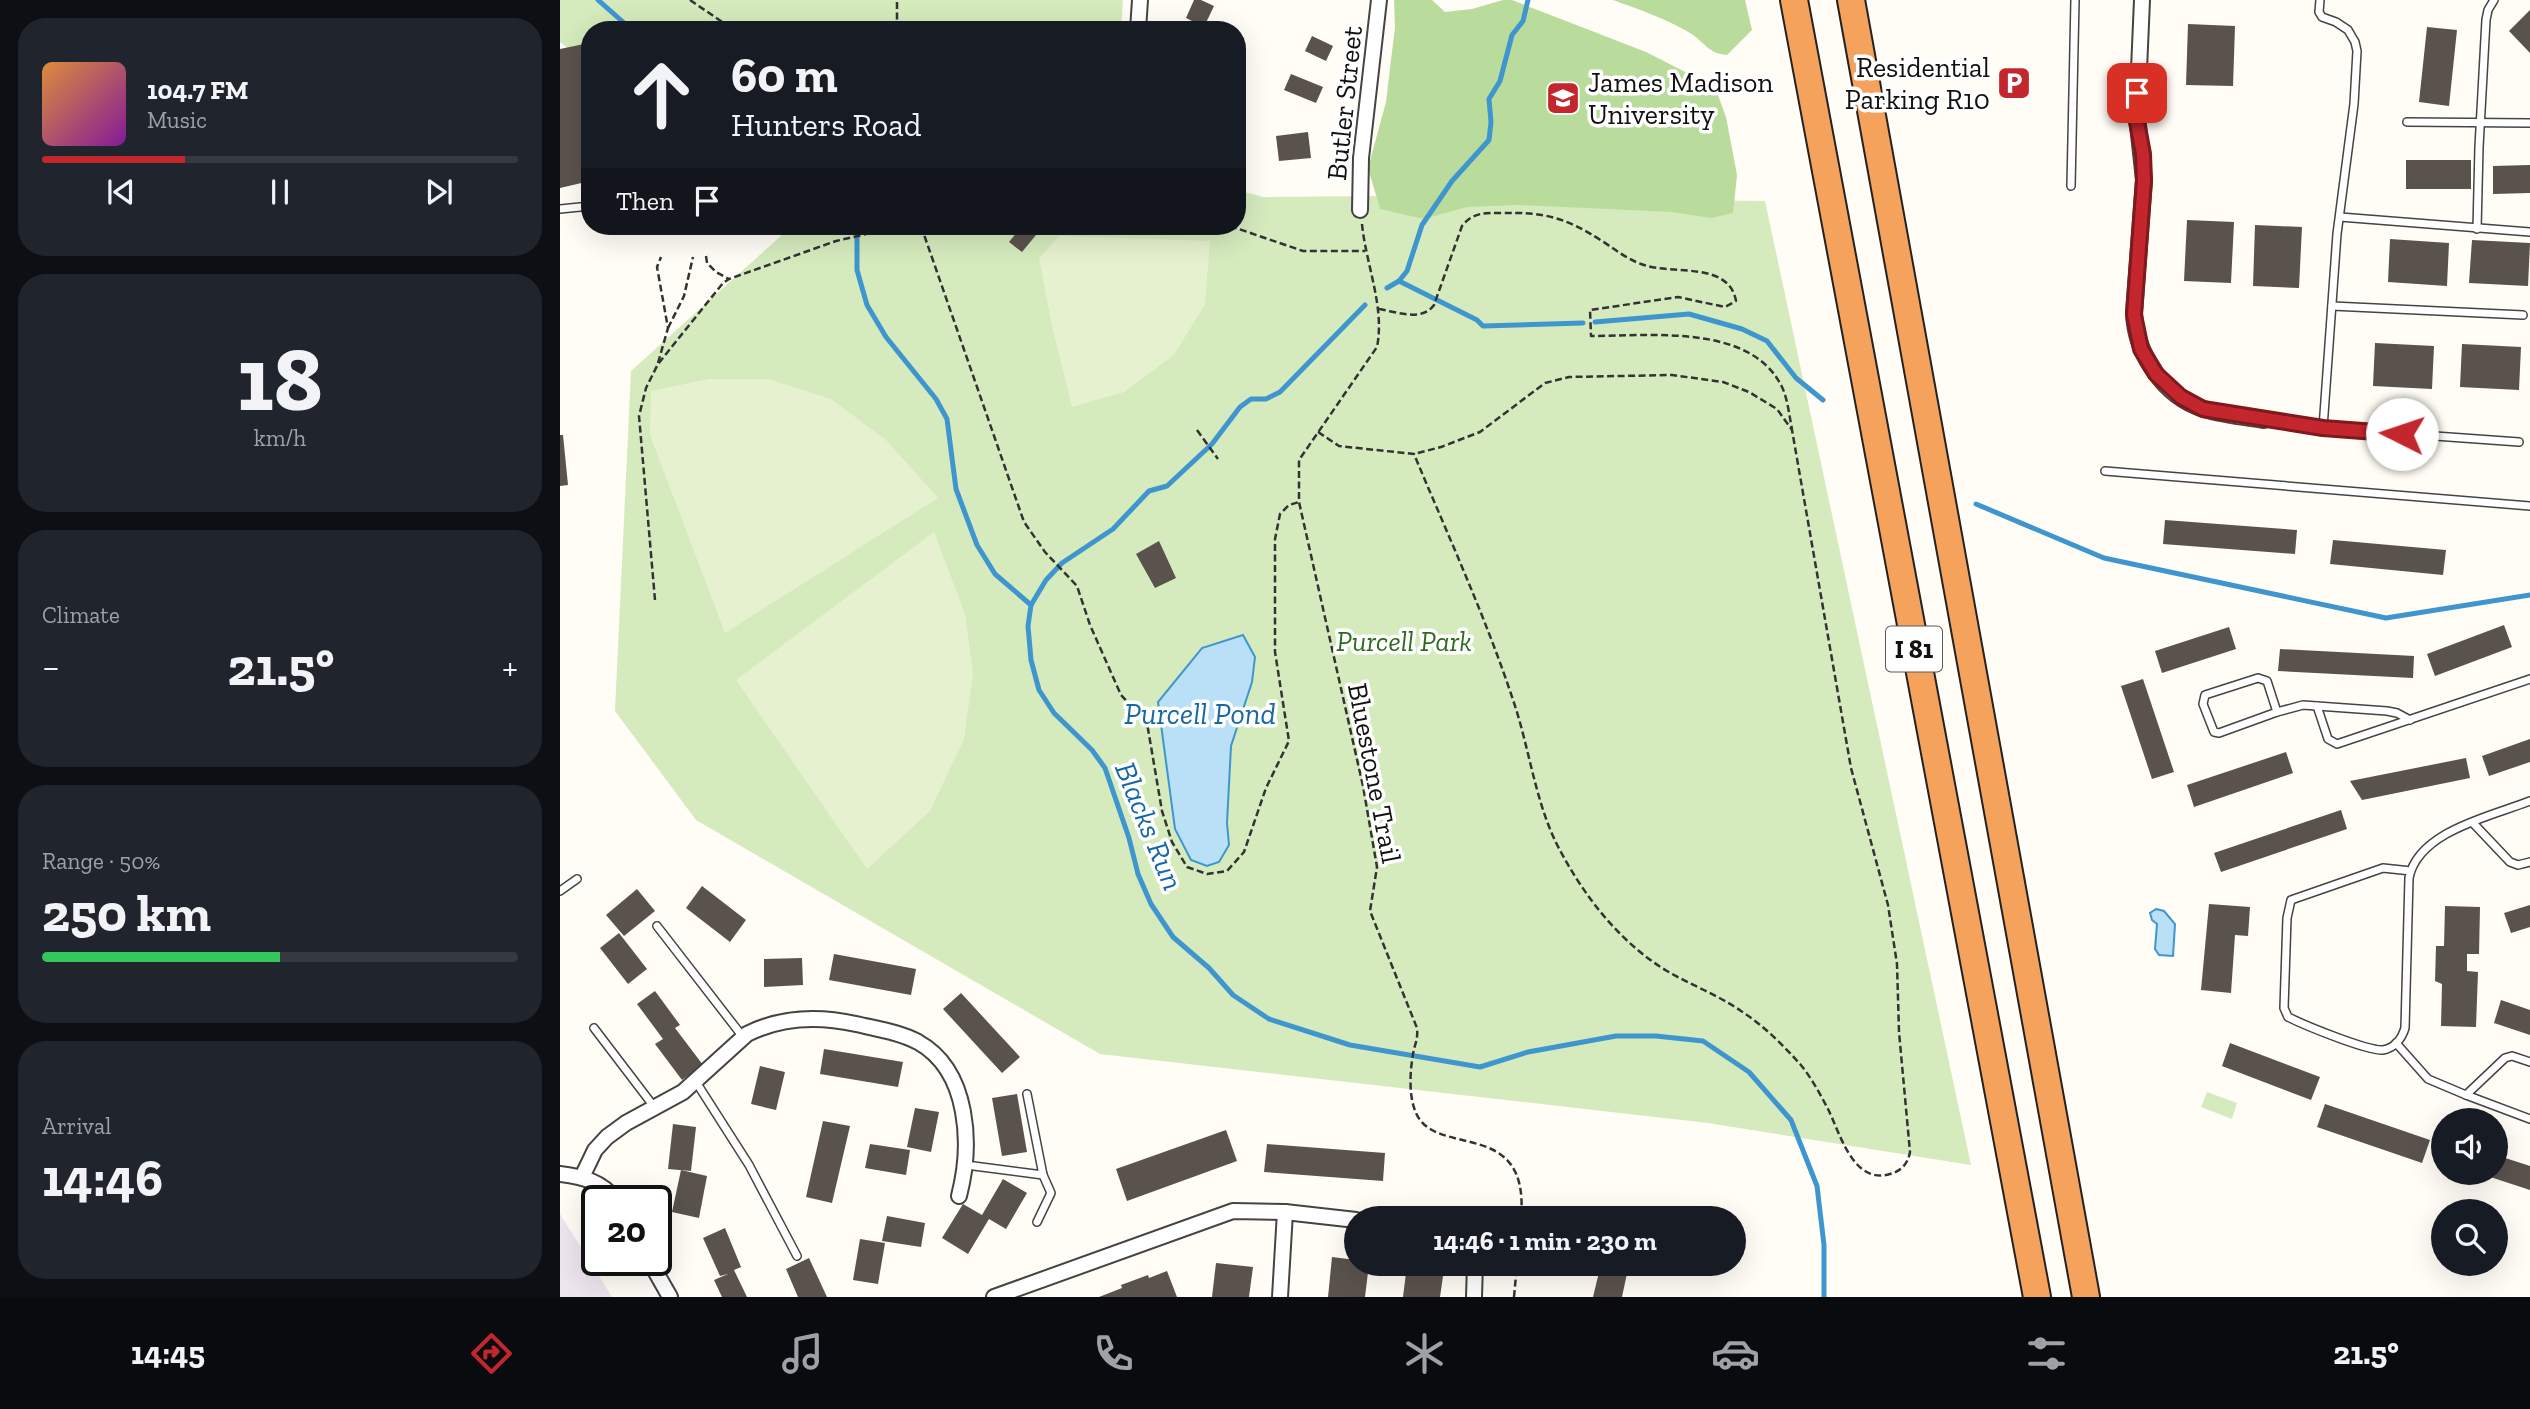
<!DOCTYPE html>
<meta charset="utf-8">
<style>
:root{--surface:#171b24;--page:#20242c;--text:#f1f3f6;--muted:#9ea1a6;--line:#363941;--accent:#c4262e}
body{margin:0;font-family:"Zilla Slab",serif;background:var(--page);color:var(--text);height:100vh;display:flex;flex-direction:column;font-size:26px;white-space:nowrap}
*{box-sizing:border-box;margin:0}
p{font-size:23px;color:var(--muted)}
.icon{flex:none;width:38px;height:38px;fill:none;stroke:currentColor;stroke-width:2;stroke-linecap:round;stroke-linejoin:round}
.map{position:relative;flex:1;overflow:hidden}
.panel{display:flex;flex-direction:column;gap:18px;padding:18px;background:#0d0f14;width:560px}
.panel>*{flex:none}
.banner{position:absolute;left:21px;top:21px;width:665px;height:214px;border-radius:28px;box-shadow:0 7px 28px #0002;background:#171b24;color:var(--text);overflow:hidden}
.fabs{position:absolute;left:1871px;top:1108px;display:grid;gap:14px}
.fabs a{display:grid;place-items:center;width:77px;height:77px;border-radius:50%;background:var(--surface);box-shadow:0 7px 28px #0002;font-size:35px}
.speed{position:absolute;left:21px;top:1185px;display:flex;gap:14px;font-size:35px;font-weight:700;text-align:center}
.speed>*{display:grid;place-content:center;width:91px;height:91px;border-radius:50%;background:var(--surface);box-shadow:0 7px 28px #0002;line-height:1}
.speed .limit{border:4px solid #111;border-radius:10px;background:#fff;color:#111}
.pin{position:absolute;display:grid;place-items:center;width:60px;height:60px;color:#fff;margin:-30px;border-radius:14px;box-shadow:0 4px 10px #0006}
.me{position:absolute;width:77px;margin:-38px;rotate:274deg;stroke-linejoin:round;filter:drop-shadow(0 0 5px #0008)}
.turn{display:flex;align-items:center;gap:24px;height:147px;padding:0 35px;font-size:32px}
.turn .icon{width:91px;height:91px;stroke-width:2.5}
.turn b{display:block;font-size:49px;line-height:60px}
.then{display:flex;align-items:center;height:66px;padding:0 35px;background:#0003;gap:14px;font-size:26px}
.big{font-size:52px;font-weight:800;line-height:1.1}
.panel .card{flex:1;display:flex;flex-direction:column;justify-content:center;gap:10px;min-width:0;padding:0 24px;border-radius:28px;background:var(--page)}
.panel .dial{align-items:center;gap:0}
.dial b{font-size:91px;line-height:1}
.song{display:flex;align-items:center;gap:21px}
.cover{width:84px;height:84px;border-radius:10px;background:linear-gradient(135deg,hsl(30 70% 55%),hsl(290 70% 35%))}
.played{height:7px;border-radius:4px;background:linear-gradient(90deg,var(--accent) 30%,var(--line) 30%)}
.keys{display:flex;justify-content:space-around;direction:ltr}
.heat{display:flex;justify-content:space-between;align-items:center;font-size:38px;direction:ltr}
.charge{height:10px;border-radius:5px;background:linear-gradient(90deg,#34c759 50%,var(--line) 0)}
.trip{position:absolute;left:784px;top:1206px;width:402px;height:70px;border-radius:35px;background:var(--surface);box-shadow:0 7px 28px #0002;font-weight:800;line-height:70px;text-align:center}
.tabs{display:flex;height:112px;justify-content:space-around;align-items:center;background:#090b0e;color:var(--muted)}
.tabs .icon{width:49px;height:49px}
.tabs .current{color:var(--accent)}
.tabs b{font-size:32px;color:var(--text)}
main{display:flex;flex:1;min-height:0}
.map>svg:first-child{display:block}
.industrial{fill:#eee6ef}
.green{fill:#d5ebbd}
.forest{fill:#b9dc9c}
.pitch{fill:#e6f2cf}
.water{fill:#b9e0f7;stroke:#3f96cf;stroke-width:2}
.lines{fill:none;stroke-linecap:round;stroke-linejoin:round}
.stream{stroke:#3f96cf;stroke-width:5}
.building{fill:#5a524d}
.service-casing{stroke:#444;stroke-width:10}
.minor-casing{stroke:#444;stroke-width:18}
.motorway-casing{stroke:#222;stroke-width:30}
.path{stroke:#333;stroke-width:2.5;stroke-dasharray:7 3.5;stroke-linecap:butt}
.service{stroke:#fff;stroke-width:7}
.minor{stroke:#fff;stroke-width:14}
.motorway{stroke:#f5a25d;stroke-width:26}
.route-casing{stroke:#7f191e;stroke-width:18}
.route{stroke:#c4262e;stroke-width:12}
.labels{text-anchor:middle;stroke-width:7;stroke-linejoin:round;paint-order:stroke}
.shield{fill:#fff;stroke:#585858;stroke-width:2}
.shield-label{font-size:26px;font-weight:bold;fill:#111}
.poi-label{font-size:28px;fill:#111;stroke:#fff;text-anchor:end}
.street-label{font-size:28px;fill:#111;stroke:#fff}
.park-label{font-size:28px;font-style:italic;fill:#2f6b1f;stroke:#fff}
.water-label{font-size:30px;font-style:italic;fill:#1768a6;stroke:#fff}
</style>
<main>
<section class="panel">
<div class="card">
<div class="song"><i class="cover"></i><div><b>104.7 FM</b><p>Music</p></div></div>
<div class="played"></div>
<div class="keys"><svg class="icon" aria-label="previous" viewBox="0 0 24 24"><path d="M18 5L8 12l10 7zM5 5v14"/></svg><svg class="icon" aria-label="pause" viewBox="0 0 24 24"><path d="M8 5v14M16 5v14"/></svg><svg class="icon" aria-label="next" viewBox="0 0 24 24"><path d="M6 5l10 7-10 7zM19 5v14"/></svg></div>
</div>
<div class="card dial"><b>18</b><p>km/h</p></div>
<div class="card"><p>Climate</p>
<div class="heat"><a>−</a><b class="big">21.5°</b><a>+</a></div>
</div>
<div class="card"><p>Range · 50%</p><b class="big">250 km</b><div class="charge"></div></div>
<div class="card"><p>Arrival</p><b class="big">14:46</b></div>
</section>
<div class="map">
<svg width="1970" height="1297" viewBox="0 0 1970 1297">
<rect width="100%" height="100%" fill="#fffdf5"/>
<!-- industrial -->
<polygon class="industrial" points="0,1214 52,1297 0,1297"/>
<!-- green -->
<g class="green">
<polygon points="0,0 563,0 561,30 30,30 30,65 0,42"/>
<polygon points="677,190 703,197 810,196 1205,201 1411,1165 1148,1123 540,1054 136,820 55,711 71,371 232,226 677,226"/>
<polygon points="1647,1092 1677,1103 1672,1119 1641,1107"/>
</g>
<!-- forest -->
<g class="forest">
<polygon points="834,0 872,0 885,12 912,9 943,0 952,0 1086,52 1155,87 1166,117 1177,175 1173,213 1151,218 1112,212 959,205 907,207 864,219 820,209 808,168 826,102 835,27"/>
<path d="M1053,0H1185L1192,30L1167,55C1147,53 1146,43 1130,33C1107,19 1078,9 1053,0Z"/>
</g>
<!-- pitch -->
<g class="pitch">
<polygon points="499,236 650,241 645,304 614,355 564,392 512,407 492,326 479,258"/>
<polygon points="149,379 208,379 271,399 326,440 378,498 165,633 90,435 91,391"/>
<polygon points="374,532 405,614 413,673 404,739 370,811 307,869 176,680"/>
</g>
<!-- water -->
<g class="water">
<polygon points="683,635 695,657 692,682 671,746 667,823 669,845 659,862 647,866 631,860 615,829 598,702 642,648"/>
<polygon points="1596,909 1604,911 1615,924 1613,956 1599,955 1595,949 1597,924 1592,920 1590,913"/>
</g>
<g class="lines">
<!-- stream -->
<g class="stream">
<polyline points="38,0 72,30"/>
<polyline points="297,226 297,270 307,305 326,337 376,399 387,419 396,489 417,545 435,574 471,605 468,626 471,660 479,690 494,713 532,750 545,768 569,838 578,874 591,904 613,937 649,968 673,995 709,1019 790,1045 920,1067 968,1052 1056,1036 1096,1036 1143,1041 1189,1072 1231,1120 1257,1186 1264,1245 1264,1297"/>
<polyline points="839,281 917,320 923,326 1023,323"/>
<polyline points="827,288 839,281 847,271 862,225 892,181 929,140 931,122 929,99 940,81 952,35 963,21 968,0"/>
<polyline points="1035,322 1129,314 1182,329 1207,341 1236,378 1263,400"/>
<polyline points="1416,504 1544,558 1826,618 1970,595"/>
<polyline points="471,605 486,580 502,563 553,529 589,491 607,486 652,444 680,407 691,399 706,399 720,392 805,305"/>
</g>
</g>
<!-- building -->
<g class="building">
<polygon points="634,0 641,0 654,6 644,27 626,18"/>
<polygon points="1970,10 1970,53 1949,31"/>
<polygon points="1628,24 1675,26 1673,86 1626,85"/>
<polygon points="1867,27 1897,30 1889,106 1859,102"/>
<polygon points="752,36 773,46 766,61 745,51"/>
<polygon points="29,43 30,181 0,188 0,49"/>
<polygon points="731,74 763,87 756,103 724,90"/>
<polygon points="748,132 751,158 719,161 716,136"/>
<rect x="1846" y="160" width="65" height="29"/>
<polygon points="1970,165 1970,193 1933,194 1933,166"/>
<polygon points="1627,220 1674,222 1671,283 1624,281"/>
<polygon points="1695,225 1742,227 1739,288 1693,286"/>
<polygon points="462,226 478,226 481,229 462,252 449,242"/>
<polygon points="1830,239 1889,243 1887,286 1828,282"/>
<polygon points="1912,240 1970,243 1968,286 1909,283"/>
<polygon points="1815,343 1874,346 1872,389 1813,386"/>
<polygon points="1902,344 1961,347 1959,390 1900,387"/>
<polygon points="0,435 3,435 8,485 0,486"/>
<polygon points="1605,520 1737,530 1735,554 1603,544"/>
<polygon points="1773,540 1886,550 1883,575 1770,564"/>
<polygon points="599,541 616,578 595,588 576,554"/>
<polygon points="1944,625 1952,647 1875,676 1867,654"/>
<polygon points="1669,627 1676,649 1602,673 1595,651"/>
<polygon points="1720,649 1854,656 1853,678 1718,671"/>
<polygon points="1583,679 1614,772 1592,779 1561,686"/>
<polygon points="1970,739 1970,762 1929,776 1922,756"/>
<polygon points="1726,752 1733,773 1634,807 1627,785"/>
<polygon points="1906,758 1910,778 1802,800 1790,781"/>
<polygon points="1781,810 1787,829 1661,872 1654,853"/>
<polygon points="142,886 186,920 170,942 126,908"/>
<polygon points="77,889 95,911 64,936 46,915"/>
<polygon points="1649,904 1690,907 1688,936 1675,935 1671,993 1641,990"/>
<polygon points="1970,905 1970,927 1951,933 1944,913"/>
<polygon points="1885,906 1920,907 1919,954 1907,954 1907,971 1918,972 1916,1027 1881,1026 1882,984 1875,981 1876,946 1884,946"/>
<polygon points="59,933 87,969 68,984 40,948"/>
<polygon points="274,954 356,969 351,995 269,980"/>
<polygon points="242,958 243,985 204,987 204,959"/>
<polygon points="95,991 120,1025 115,1028 143,1065 122,1080 95,1044 103,1039 77,1004"/>
<polygon points="401,993 460,1057 442,1073 383,1009"/>
<polygon points="1941,1000 1970,1010 1970,1035 1934,1023"/>
<polygon points="1670,1043 1760,1077 1751,1100 1662,1066"/>
<polygon points="264,1049 343,1062 338,1087 260,1074"/>
<polygon points="200,1066 225,1072 216,1110 191,1104"/>
<polygon points="457,1094 467,1152 442,1156 432,1098"/>
<polygon points="1765,1104 1870,1140 1862,1163 1757,1127"/>
<polygon points="355,1108 379,1112 371,1152 347,1147"/>
<polygon points="263,1121 290,1126 272,1203 246,1197"/>
<polygon points="113,1124 136,1127 131,1171 108,1169"/>
<polygon points="666,1130 677,1161 567,1201 556,1169"/>
<polygon points="310,1144 350,1150 346,1175 305,1168"/>
<polygon points="707,1144 825,1153 823,1181 704,1172"/>
<polygon points="1936,1155 1970,1166 1970,1190 1918,1173 1936,1172"/>
<polygon points="121,1170 147,1176 139,1218 112,1212"/>
<polygon points="443,1179 467,1193 446,1229 429,1219 408,1254 382,1238 403,1204 422,1215"/>
<polygon points="327,1216 365,1223 361,1247 322,1241"/>
<polygon points="165,1228 181,1267 174,1270 187,1297 162,1297 154,1280 168,1274 160,1276 143,1238"/>
<polygon points="300,1239 325,1243 318,1284 293,1280"/>
<polygon points="772,1257 796,1260 796,1264 809,1264 805,1297 768,1297"/>
<polygon points="249,1258 267,1297 238,1297 226,1269"/>
<polygon points="656,1263 693,1267 689,1297 652,1297"/>
<polygon points="1041,1264 1069,1264 1062,1297 1033,1297"/>
<polygon points="847,1265 884,1269 880,1297 843,1297"/>
<polygon points="607,1271 617,1297 539,1297 562,1288 561,1285 588,1275 589,1278"/>
</g>
<g class="lines">
<!-- service casing -->
<g class="service-casing">
<g id="service">
<polyline points="1760,0 1759,12 1762,17 1776,22 1788,30 1795,42 1797,51 1794,104 1777,234 1763,428"/>
<polyline points="1847,122 1970,123"/>
<polyline points="1511,186 1515,0"/>
<polyline points="0,209 30,206"/>
<polyline points="1780,217 1970,232"/>
<polyline points="1917,229 1919,147 1926,20 1928,10 1934,0"/>
<polyline points="1772,306 1963,315"/>
<polyline points="1704,420 1763,428 1959,442"/>
<polyline points="1545,471 1970,506"/>
<polygon points="1698,678 1707,681 1717,712 1659,733 1654,732 1643,704 1645,695"/>
<polyline points="1757,706 1768,739 1777,744 1970,679"/>
<polyline points="1717,712 1743,705 1827,711 1837,713 1850,720"/>
<polyline points="1913,823 1950,862 1958,865 1970,862"/>
<path d="M1851,871L1823,868L1731,900L1727,918L1724,1008L1728,1017C1744,1025 1807,1051 1823,1050C1835,1048 1842,1038 1845,1028L1849,878C1858,831 1932,816 1970,801"/>
<polyline points="0,891 17,879"/>
<polyline points="97,926 183,1037"/>
<polyline points="34,1028 95,1108"/>
<polyline points="1836,1043 1868,1079 1906,1095"/>
<polyline points="1970,1062 1952,1056 1945,1058 1906,1095 1970,1119"/>
<polyline points="136,1082 189,1165 237,1256"/>
<polyline points="406,1165 483,1175 467,1094"/>
<polyline points="477,1222 491,1193 483,1175"/>
</g>
</g>
<!-- minor casing -->
<g class="minor-casing">
<g id="minor">
<path d="M1582,0L1577,116L1584,180L1574,312C1575,353 1604,397 1644,409C1663,415 1684,417 1704,420"/>
<polyline points="578,30 580,0"/>
<polyline points="800,210 801,158 819,0"/>
<path d="M0,1174C23,1177 41,1181 56,1200"/>
<path d="M22,1177L35,1150L47,1137L66,1123L123,1092L187,1034C221,1017 260,1016 296,1024C317,1029 339,1032 358,1042C410,1071 412,1146 399,1196"/>
<polyline points="89,1260 110,1297"/>
<polyline points="434,1297 673,1211 725,1212 796,1220"/>
<polyline points="720,1297 725,1212"/>
<polyline points="914,1297 915,1264"/>
</g>
</g>
<!-- motorway casing -->
<g class="motorway-casing">
<g id="motorway">
<polyline points="1234,0 1477,1297"/>
<polyline points="1291,0 1526,1297"/>
</g>
</g>
<!-- path -->
<g class="path">
<polyline points="130,0 174,30"/>
<polyline points="337,30 337,0"/>
<path d="M802,224C806,265 825,307 817,347L739,460V502L803,786L817,867L810,911L857,1028C858,1037 856,1042 854,1049C850,1068 848,1095 856,1113C876,1159 970,1116 961,1218"/>
<polyline points="361,226 464,522 485,552 517,586 530,625 561,695 587,723 602,811 612,842 627,867 647,874 667,871 684,852 706,788 729,741 715,652 715,539 720,514 729,505 739,502"/>
<polyline points="670,226 743,251 805,251"/>
<polyline points="319,228 345,226"/>
<polyline points="146,256 147,263 156,272 169,279"/>
<path d="M819,309C837,312 862,322 874,305L902,226C913,212 925,213 941,213C984,212 1005,217 1042,241C1056,250 1068,260 1084,265C1113,275 1169,261 1176,301L1165,307L1118,297L1030,310L1031,336C1089,336 1191,323 1222,387C1228,400 1229,415 1232,429"/>
<polyline points="108,328 124,296 133,257"/>
<polyline points="98,363 108,328 97,267 101,257"/>
<polyline points="637,430 658,459"/>
<path d="M758,432L779,446L854,454C889,538 928,622 956,709C971,757 977,810 1002,854C1027,900 1062,944 1107,971C1131,985 1158,995 1181,1011C1203,1025 1223,1045 1240,1064C1251,1077 1260,1094 1268,1109C1280,1133 1293,1185 1330,1174C1341,1171 1348,1164 1350,1152L1339,1032L1337,964L1328,905L1291,768L1232,430L1217,409L1189,392L1163,382L1112,375L1009,377L985,383L920,432L881,447L854,454"/>
<polyline points="95,600 79,416 86,388 98,364 163,283 169,279 276,241 311,233 322,226"/>
<polyline points="954,1297 957,1264"/>
</g>
<!-- service -->
<use href="#service" class="service"/>
<!-- minor -->
<use href="#minor" class="minor"/>
<!-- motorway -->
<use href="#motorway" class="motorway"/>
</g>
<g class="lines">
<!-- route casing -->
<g class="route-casing">
<polyline id="route" points="1577,93 1577,122 1583,154 1584,180 1574,315 1581,349 1596,374 1621,397 1643,409 1763,428 1842,434"/>
</g>
<!-- route -->
<use href="#route" class="route"/>
</g>
<!-- icons -->
<defs>
<g id="parking-square" transform="scale(1.75)"><rect x="-9" y="-9" width="18" height="18" rx="4" fill="#c4262e" stroke="#fff"/><path d="M-3.5-5.5H1a3.5 3.5 0 0 1 0 7H-1V5.5H-3.5ZM-1-3.4V-.6H.8a1.4 1.4 0 0 0 0-2.8Z" fill="#fff"/></g>
<g id="university-square" transform="scale(1.75)"><rect x="-9" y="-9" width="18" height="18" rx="4" fill="#c4262e" stroke="#fff"/><path d="M0-5L7-2L0 1L-7-2ZM-4 1L0 2.5L4 1V4Q0 6-4 4Z" fill="#fff"/></g>
</defs>
<g fill-rule="evenodd">
<use href="#parking-square" x="1454" y="83"/>
<use href="#university-square" x="1003" y="98"/>
</g>
<g class="labels">
<!-- shield labels -->
<rect class="shield" x="1326" y="626.5" width="56" height="45" rx="5"/>
<g class="shield-label">
<text x="1354" y="658">I 81</text>
</g>
<!-- poi labels -->
<g class="poi-label">
<text x="1430" y="77">Residential<tspan x="1430" dy="32">Parking R10</tspan></text>
<text x="1028" y="92" text-anchor="start">James Madison<tspan x="1028" dy="32">University</tspan></text>
</g>
<!-- street labels -->
<g class="street-label">
<text transform="translate(784 103) rotate(-84)" y="10">Butler Street</text>
<text transform="translate(815 773) rotate(79)" y="10">Bluestone Trail</text>
</g>
<!-- park labels -->
<g class="park-label">
<text x="844" y="651">Purcell Park</text>
</g>
<!-- water labels -->
<g class="water-label">
<text x="640" y="724">Purcell Pond</text>
<text transform="translate(589 826) rotate(68)" y="10">Blacks Run</text>
</g>
</g>
</svg>
<div class="fabs">
<a><svg class="icon" aria-label="sound" viewBox="0 0 24 24"><path d="M4 9h4l5-4v14l-5-4H4zM17 9q2 3 0 6"/></svg></a>
<a><svg class="icon" aria-label="search" viewBox="0 0 24 24"><circle cx="10" cy="10" r="6"/><path d="M15 15l6 6"/></svg></a>
</div>
<div class="speed"><div class="limit">20</div></div>
<div class="pin" style="left:1577px;top:93px;background:#d93025"><svg class="icon" aria-label="arrive" viewBox="0 0 24 24"><path d="M6 21V4h12l-3 4 3 4H6"/></svg></div>
<svg class="me" style="left:1842px;top:434px" viewBox="-20 -20 40 40"><circle r="19" fill="#fff"/><path d="M0-13L10 11 0 6-10 11z" fill="#c4262e"/></svg>
<div class="trip">14:46 · 1 min · 230 m</div>
<div class="banner">
<div class="turn"><svg class="icon" aria-label="ahead" viewBox="0 0 24 24"><path d="M12 20V5M6 11l6-6 6 6"/></svg><div><b>60 m</b>Hunters Road</div></div>
<div class="then">Then<svg class="icon" aria-label="arrive" viewBox="0 0 24 24"><path d="M6 21V4h12l-3 4 3 4H6"/></svg></div>
</div>
</div>
</main>
<nav class="tabs">
<b>14:45</b>
<svg class="icon current" aria-label="directions" viewBox="0 0 24 24"><path d="M12 3l9 9-9 9-9-9zM9 14v-3h6M13 9l2 2-2 2"/></svg>
<svg class="icon" aria-label="music" viewBox="0 0 24 24"><path d="M9 18V5l10-2v13"/><circle cx="6" cy="18" r="3"/><circle cx="16" cy="16" r="3"/></svg>
<svg class="icon" aria-label="phone" viewBox="0 0 24 24"><path d="M5 4h4l2 5-3 2q2 4 5 5l2-3 5 2v4C11 20 4 13 5 4z"/></svg>
<svg class="icon" aria-label="climate" viewBox="0 0 24 24"><path d="M12 3v18M4 7l16 10M4 17L20 7"/></svg>
<svg class="icon" aria-label="car" viewBox="0 0 24 24"><path d="M5 17H2v-5l4-1 3-4h7l3 4 3 1v5h-3M9 17h6M6 11h13"/><circle cx="7" cy="17" r="2"/><circle cx="17" cy="17" r="2"/></svg>
<svg class="icon" aria-label="filters" viewBox="0 0 24 24"><path d="M4 7h16M4 17h16"/><circle cx="9" cy="7" r="2"/><circle cx="15" cy="17" r="2"/></svg>
<b>21.5°</b>
</nav>
